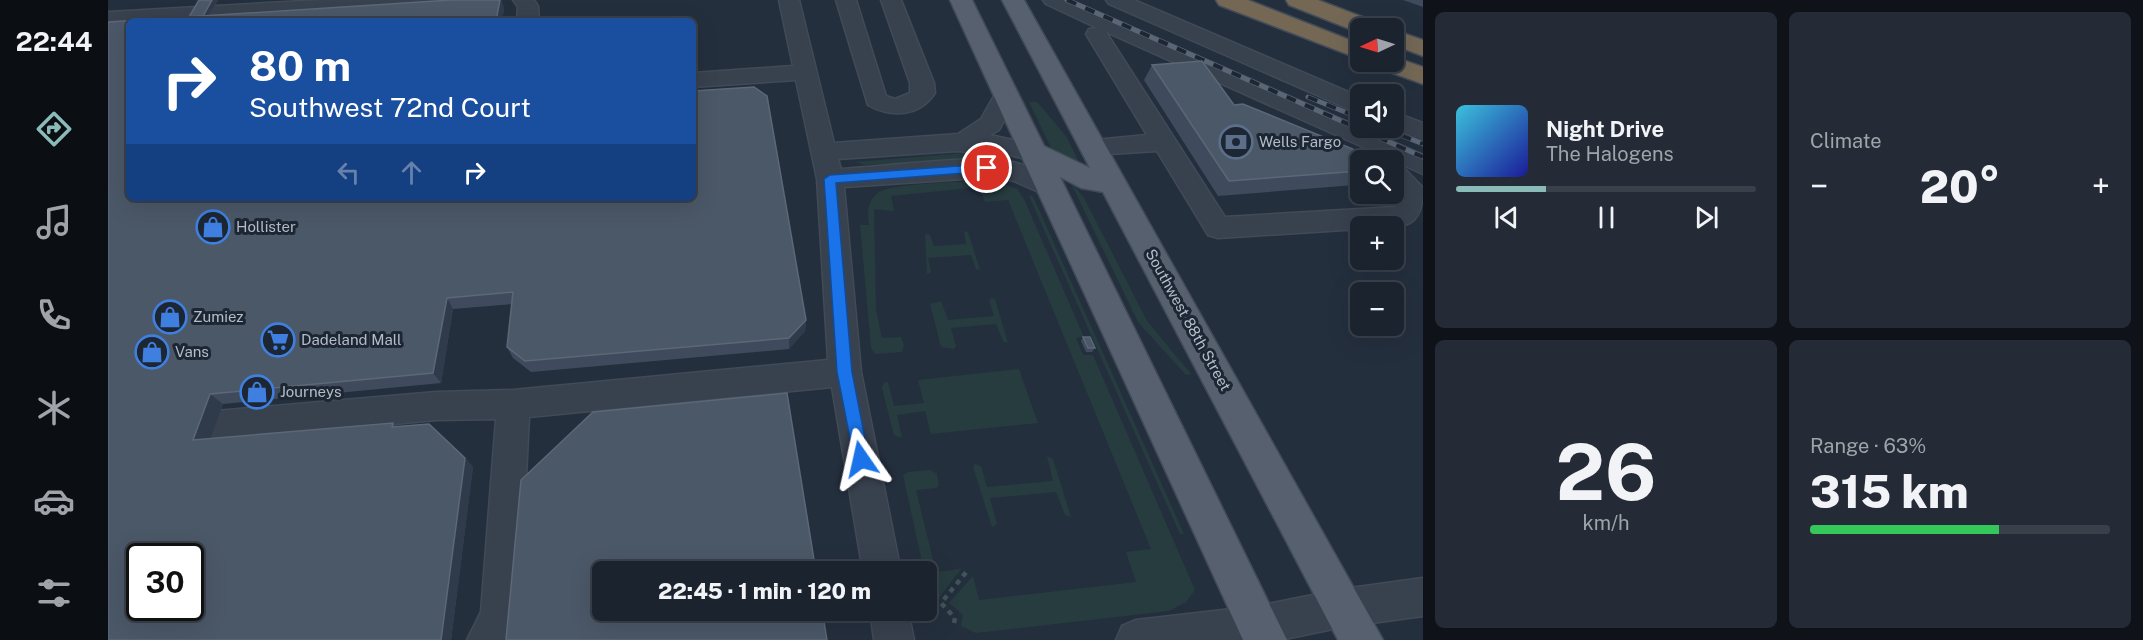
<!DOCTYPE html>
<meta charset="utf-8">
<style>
:root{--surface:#1b232e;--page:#242b36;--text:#f1f3f6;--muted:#a0a4aa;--line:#39404a;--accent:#8bbbb9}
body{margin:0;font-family:"Public Sans",sans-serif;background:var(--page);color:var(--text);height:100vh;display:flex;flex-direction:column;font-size:22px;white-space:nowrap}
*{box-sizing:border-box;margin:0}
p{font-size:20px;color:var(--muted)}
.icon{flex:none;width:33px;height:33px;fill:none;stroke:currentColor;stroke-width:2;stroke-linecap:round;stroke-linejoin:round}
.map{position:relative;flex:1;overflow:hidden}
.sheet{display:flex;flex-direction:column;gap:12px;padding:12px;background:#0f1319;width:720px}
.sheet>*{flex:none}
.hud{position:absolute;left:18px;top:18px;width:570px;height:183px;border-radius:9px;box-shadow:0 6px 24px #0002,0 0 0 2px var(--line);background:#1a4fa0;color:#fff;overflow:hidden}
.needle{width:39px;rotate:266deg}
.buttons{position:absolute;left:1242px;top:18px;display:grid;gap:12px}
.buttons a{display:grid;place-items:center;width:54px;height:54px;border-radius:9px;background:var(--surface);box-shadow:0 6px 24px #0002,0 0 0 2px var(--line);font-size:30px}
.speed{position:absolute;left:18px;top:543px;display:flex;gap:12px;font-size:30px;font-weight:700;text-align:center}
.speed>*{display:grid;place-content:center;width:78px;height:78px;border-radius:50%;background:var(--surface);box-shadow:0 6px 24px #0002,0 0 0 2px var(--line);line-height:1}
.speed .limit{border:3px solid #111;border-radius:9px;background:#fff;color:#111}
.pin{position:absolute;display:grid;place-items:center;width:51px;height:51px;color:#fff;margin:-26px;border:3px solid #fff;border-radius:50%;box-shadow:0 2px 6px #0007}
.me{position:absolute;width:66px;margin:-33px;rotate:349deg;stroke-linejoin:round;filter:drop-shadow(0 0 4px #0008)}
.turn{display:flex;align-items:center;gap:21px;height:126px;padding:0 24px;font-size:27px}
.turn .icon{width:78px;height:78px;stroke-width:2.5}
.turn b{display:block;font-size:42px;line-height:51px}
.lanes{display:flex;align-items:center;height:57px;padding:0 24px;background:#0003;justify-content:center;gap:30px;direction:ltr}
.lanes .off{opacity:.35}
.big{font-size:45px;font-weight:800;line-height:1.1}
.sheet .card{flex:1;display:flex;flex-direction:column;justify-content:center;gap:9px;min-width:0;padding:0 21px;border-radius:9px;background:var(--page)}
.sheet .dial{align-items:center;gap:0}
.dial b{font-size:78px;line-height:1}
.song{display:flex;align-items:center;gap:18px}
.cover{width:72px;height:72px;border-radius:9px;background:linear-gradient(135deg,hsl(190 70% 55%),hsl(240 70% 35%))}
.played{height:6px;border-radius:3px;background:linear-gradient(90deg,var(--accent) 30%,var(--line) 30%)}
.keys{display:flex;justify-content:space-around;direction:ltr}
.heat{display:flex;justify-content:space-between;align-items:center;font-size:33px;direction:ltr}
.charge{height:9px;border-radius:4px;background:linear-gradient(90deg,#34c759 63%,var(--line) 0)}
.sheet .tiles{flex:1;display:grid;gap:12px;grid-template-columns:repeat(2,1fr)}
.trip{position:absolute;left:484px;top:561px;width:345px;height:60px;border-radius:9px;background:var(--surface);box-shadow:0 6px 24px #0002,0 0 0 2px var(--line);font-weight:800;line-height:60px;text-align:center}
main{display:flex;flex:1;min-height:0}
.tab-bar{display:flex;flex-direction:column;width:108px;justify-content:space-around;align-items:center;background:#0b0e12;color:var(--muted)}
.tab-bar .icon{width:42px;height:42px}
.tab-bar .on{color:var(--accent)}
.tab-bar b{font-size:27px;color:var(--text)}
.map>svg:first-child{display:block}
.green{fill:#263c3f}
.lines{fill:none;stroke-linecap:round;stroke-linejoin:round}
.minor-casing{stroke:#414a57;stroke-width:3}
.major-casing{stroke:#414a57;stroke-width:3}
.highway-casing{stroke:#434c59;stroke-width:3}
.path{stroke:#3f5557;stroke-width:4.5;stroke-dasharray:5 5;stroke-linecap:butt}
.minor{fill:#38414e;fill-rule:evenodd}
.major{fill:#56606e;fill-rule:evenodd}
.highway{fill:#746855;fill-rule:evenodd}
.rail-casing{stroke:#5a6575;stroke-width:5}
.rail{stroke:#1d2633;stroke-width:4;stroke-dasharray:10;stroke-linecap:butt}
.wall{fill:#3f4b5c;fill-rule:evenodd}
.shaded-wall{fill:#2f3b4b}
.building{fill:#4b5868;stroke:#5c6777;stroke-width:1.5;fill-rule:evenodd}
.route{fill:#1a73e8;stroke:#114b97;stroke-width:1.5}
.labels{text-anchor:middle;stroke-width:6;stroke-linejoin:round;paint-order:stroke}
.poi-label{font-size:15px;fill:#b4bcc9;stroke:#1d2633;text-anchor:start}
.street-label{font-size:15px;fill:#b4bcc9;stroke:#1d2633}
</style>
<main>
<nav class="tab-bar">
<b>22:44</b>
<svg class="icon on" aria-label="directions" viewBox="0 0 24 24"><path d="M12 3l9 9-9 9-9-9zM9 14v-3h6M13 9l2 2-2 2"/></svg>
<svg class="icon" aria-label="music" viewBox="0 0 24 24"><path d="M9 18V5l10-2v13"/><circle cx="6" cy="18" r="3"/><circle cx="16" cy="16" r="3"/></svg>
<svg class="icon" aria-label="phone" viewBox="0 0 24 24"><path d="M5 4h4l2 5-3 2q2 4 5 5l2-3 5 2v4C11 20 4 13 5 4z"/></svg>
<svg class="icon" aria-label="climate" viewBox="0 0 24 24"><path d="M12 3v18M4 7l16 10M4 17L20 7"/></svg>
<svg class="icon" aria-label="car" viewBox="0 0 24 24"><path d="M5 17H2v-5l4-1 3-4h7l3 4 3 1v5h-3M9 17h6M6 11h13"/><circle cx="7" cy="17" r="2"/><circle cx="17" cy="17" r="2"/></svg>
<svg class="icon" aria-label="filters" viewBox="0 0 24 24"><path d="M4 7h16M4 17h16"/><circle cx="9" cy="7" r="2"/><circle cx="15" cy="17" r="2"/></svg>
</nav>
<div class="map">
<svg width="1315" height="640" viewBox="0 0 1315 640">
<rect width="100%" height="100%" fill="#242f3e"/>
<!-- green -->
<g class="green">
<polygon points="921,102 929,102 958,136 972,164 945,152"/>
<polygon points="880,151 887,151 889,157 757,165 747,162"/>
<path d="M888,181L909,189L916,199L976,337L968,338L975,355H985L1087,590L1078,602L1061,611L868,633L853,626L855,615L841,603L865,576L871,600L1028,582L1018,552L1043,549L900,200L877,202L871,187L783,196L786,211L766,209L768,310L774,338L793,337L796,345L794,352L767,354L763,348L752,225H761C759,212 759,201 771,192C785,183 868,181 888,181Z"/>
<polygon points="962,181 976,198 1039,321 1083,374 1078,375 1030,322"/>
<polygon points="921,196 924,196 927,201 1076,534 1072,534"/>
<polygon points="856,231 860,232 872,270 868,269 863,255 820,258 823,272 819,274 817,234 822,235 826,246 858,244"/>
<polygon points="884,298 887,299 900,343 895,341 888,324 843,328 848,346 846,349 833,347 822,304 833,301 840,320 886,316 881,300"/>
<polygon points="911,369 930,423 823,434 817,411 789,415 794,438 786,435 774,388 776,383 780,382 786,406 816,403 810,380"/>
<polygon points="939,456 945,459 963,517 957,515 948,492 882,498 889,524 884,527 865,467 867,464 873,466 879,487 945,481"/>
<polygon points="823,470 829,474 831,485 828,488 808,490 828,572 853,569 827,603 819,586 819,572 816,571 795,475 800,472"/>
</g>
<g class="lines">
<!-- minor casing -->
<g class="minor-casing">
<g id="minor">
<polygon points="214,0 338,0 335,4 328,6 21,21 21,23 0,24 0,12"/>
<polygon points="405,0 426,0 430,6 431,21 409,21 410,7"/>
<path d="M671,0H691L726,143L850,134L873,119L890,89L898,87L906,89L910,94L891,130L882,135L934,146L938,152L934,158L925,161L902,155L849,151L730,159L733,169C783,166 835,158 885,159C904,160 945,171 955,188L951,195L942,197L906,181L886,177L736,187L753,372L793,572H755L724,387L421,417L411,617L401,640H359L373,612L388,419L328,420L108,441L96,437L91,426L96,415L108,411L328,392L405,390L720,360L709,179L688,80L585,87V73L685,66Z"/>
<path d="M728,0H748L778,96L787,99L802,93V83L773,0H793L826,83L827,93C811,117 784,118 760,105Z"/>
<path d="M935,0H962L1315,155V174L998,32L1117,217L1287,207L1294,198L1286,189V164L1295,167L1315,188C1315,235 1290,226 1252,226V229L1110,238L1100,235L1049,151L985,155L976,153L973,147L976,141L1039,135L978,34L981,29L989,28L938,4Z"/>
<polygon points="998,0 1026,0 1252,97 1252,114 1001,4"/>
<polygon points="1286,112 1315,123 1315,141 1282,128 1286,128"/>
<polygon points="1315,578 1315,616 1235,627 1172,640 1008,640 1014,626 1028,620 1150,606 1235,589"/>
<polygon points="762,610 800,610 806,640 766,640"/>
</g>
</g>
<!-- major casing -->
<g class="major-casing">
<polygon id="major" points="842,0 864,0 936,146 982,168 894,0 916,0 1275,640 1230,640 995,192 973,188 952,177 1179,640 1135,640"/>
</g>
<!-- highway casing -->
<g class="highway-casing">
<g id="highway">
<polygon points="1108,0 1140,0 1252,44 1252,59 1111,5"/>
<polygon points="1178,0 1210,0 1270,23 1274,28 1252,28 1252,33 1181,5"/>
<polygon points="1286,30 1315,40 1315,56 1286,45"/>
<polygon points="1286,57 1315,67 1315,84 1268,67 1265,62 1286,62"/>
</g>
</g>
<!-- path -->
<polyline class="path" points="846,623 847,618 833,603 860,570"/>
<!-- minor -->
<use href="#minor" class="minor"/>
<!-- major -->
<use href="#major" class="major"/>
<!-- highway -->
<use href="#highway" class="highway"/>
<!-- rail casing -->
<g class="rail-casing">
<g id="rail">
<polyline points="959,0 1315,157"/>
<polyline points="1200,97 1252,118"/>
<polyline points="1275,128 1315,144"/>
</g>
</g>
<!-- rail -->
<use href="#rail" class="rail"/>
</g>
<!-- wall -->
<g class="wall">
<path d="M91,0H110L101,15L343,0H393L396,9L394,21H21V198H585V91L646,87L659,96L698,320L697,331L681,349L423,372L405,358L399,347L404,304L345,309L333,383L115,404L103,438L285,423L288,427L321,424L357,458L365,467L343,640H0V22L81,17ZM32,556H82V608H32Z"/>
<polygon points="1295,0 1315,0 1315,7"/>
<polygon points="1044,65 1126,105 1252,160 1252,180 1247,185 1110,196 1036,80"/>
<polygon points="975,337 987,348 984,352 978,352 973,341"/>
</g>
<!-- shaded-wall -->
<g class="shaded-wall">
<polygon points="104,0 110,0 97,21 92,19"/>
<polygon points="392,0 393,0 396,9 394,21 388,21"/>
<polygon points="339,298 345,309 333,383 325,373"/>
<polygon points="698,320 697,331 681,349 681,338"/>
<polygon points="102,394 115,404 99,449 85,440"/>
<polygon points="357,458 365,467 343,640 333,640"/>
</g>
<!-- building -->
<g class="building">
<polygon points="91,0 104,0 95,16 81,17"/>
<path d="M343,0H392L388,21H21V198H585V91L646,87L659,96L698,320L681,338L417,361L399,347L405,292L339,298L325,373L102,394L85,440L285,423L284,427L321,424L357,458L333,640H0V22ZM32,556H82V608H32Z"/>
<polygon points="1094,61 1126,105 1135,104 1245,149 1254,160 1252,160 1252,171 1121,181 1044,65"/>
<polygon points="975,337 982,337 987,348 980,348"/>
<polygon points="679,393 708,572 495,572 495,610 714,610 719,640 398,640 413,480 485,412"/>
</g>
<!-- route -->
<polygon class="route" points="879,164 885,168 883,171 728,183 744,372 761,459 758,464 753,466 747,464 729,372 716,179 722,175"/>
<!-- icons -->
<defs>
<g id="bank-ring" transform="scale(1.725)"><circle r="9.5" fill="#1d2633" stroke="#5c6f8a" stroke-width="1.5"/><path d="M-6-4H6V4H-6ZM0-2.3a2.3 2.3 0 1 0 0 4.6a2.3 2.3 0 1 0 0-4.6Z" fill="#5c6f8a"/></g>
<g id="shop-ring" transform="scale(1.725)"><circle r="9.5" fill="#1d2633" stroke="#3f7fe0" stroke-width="1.5"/><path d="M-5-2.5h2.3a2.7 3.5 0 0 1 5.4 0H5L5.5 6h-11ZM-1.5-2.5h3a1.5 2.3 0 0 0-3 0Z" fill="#3f7fe0"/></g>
<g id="supermarket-ring" transform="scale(1.725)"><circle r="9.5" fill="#1d2633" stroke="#3f7fe0" stroke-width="1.5"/><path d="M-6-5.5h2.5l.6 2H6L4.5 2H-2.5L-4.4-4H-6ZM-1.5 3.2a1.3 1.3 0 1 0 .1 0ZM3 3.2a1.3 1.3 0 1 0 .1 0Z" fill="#3f7fe0"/></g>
</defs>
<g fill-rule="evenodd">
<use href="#bank-ring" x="1128" y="142"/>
<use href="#shop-ring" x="105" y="227"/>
<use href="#shop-ring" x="62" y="317"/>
<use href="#supermarket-ring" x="170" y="340"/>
<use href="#shop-ring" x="44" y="352"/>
<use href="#shop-ring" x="149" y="392"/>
</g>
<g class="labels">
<!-- poi labels -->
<g class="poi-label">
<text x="1151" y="147">Wells Fargo</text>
<text x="128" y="232">Hollister</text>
<text x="85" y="322">Zumiez</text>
<text x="193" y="345">Dadeland Mall</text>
<text x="67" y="357">Vans</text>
<text x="172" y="397">Journeys</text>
</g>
<!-- street labels -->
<g class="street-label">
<text transform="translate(1080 320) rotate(61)" y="5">Southwest 88th Street</text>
</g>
</g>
</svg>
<div class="buttons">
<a><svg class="needle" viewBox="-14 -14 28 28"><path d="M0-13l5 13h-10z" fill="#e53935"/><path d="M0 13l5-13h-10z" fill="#a0a4aa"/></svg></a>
<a><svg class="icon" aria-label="sound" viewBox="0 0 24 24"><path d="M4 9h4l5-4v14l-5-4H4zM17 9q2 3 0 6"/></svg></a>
<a><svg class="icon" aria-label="search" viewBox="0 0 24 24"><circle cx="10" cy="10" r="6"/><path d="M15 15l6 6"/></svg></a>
<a>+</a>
<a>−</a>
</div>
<div class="speed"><div class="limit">30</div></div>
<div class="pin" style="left:879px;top:168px;background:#d93025"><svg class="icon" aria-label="arrive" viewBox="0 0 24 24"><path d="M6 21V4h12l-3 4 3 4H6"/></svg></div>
<svg class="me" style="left:753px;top:459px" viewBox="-20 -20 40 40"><path d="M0-17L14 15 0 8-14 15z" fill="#1a73e8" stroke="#fff" stroke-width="4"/></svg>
<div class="trip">22:45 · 1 min · 120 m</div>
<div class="hud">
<div class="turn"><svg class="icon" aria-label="right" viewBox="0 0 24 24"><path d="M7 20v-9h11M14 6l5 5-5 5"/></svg><div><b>80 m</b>Southwest 72nd Court</div></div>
<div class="lanes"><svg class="icon off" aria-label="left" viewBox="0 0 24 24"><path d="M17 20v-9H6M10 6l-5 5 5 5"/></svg><svg class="icon off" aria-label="ahead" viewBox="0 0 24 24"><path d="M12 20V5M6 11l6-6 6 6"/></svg><svg class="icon" aria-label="right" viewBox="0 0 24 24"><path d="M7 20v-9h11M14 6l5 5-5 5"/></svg></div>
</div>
</div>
<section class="sheet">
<div class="tiles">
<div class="card">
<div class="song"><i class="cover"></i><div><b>Night Drive</b><p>The Halogens</p></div></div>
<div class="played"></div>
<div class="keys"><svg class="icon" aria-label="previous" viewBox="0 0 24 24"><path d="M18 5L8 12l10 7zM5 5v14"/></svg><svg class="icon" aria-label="pause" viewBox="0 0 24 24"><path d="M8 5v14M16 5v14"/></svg><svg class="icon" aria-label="next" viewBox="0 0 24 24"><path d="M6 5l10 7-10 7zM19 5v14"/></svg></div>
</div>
<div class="card"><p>Climate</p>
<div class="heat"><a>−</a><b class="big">20°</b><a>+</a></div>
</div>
<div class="card dial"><b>26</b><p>km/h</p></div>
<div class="card"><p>Range · 63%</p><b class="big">315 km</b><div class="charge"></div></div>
</div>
</section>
</main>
